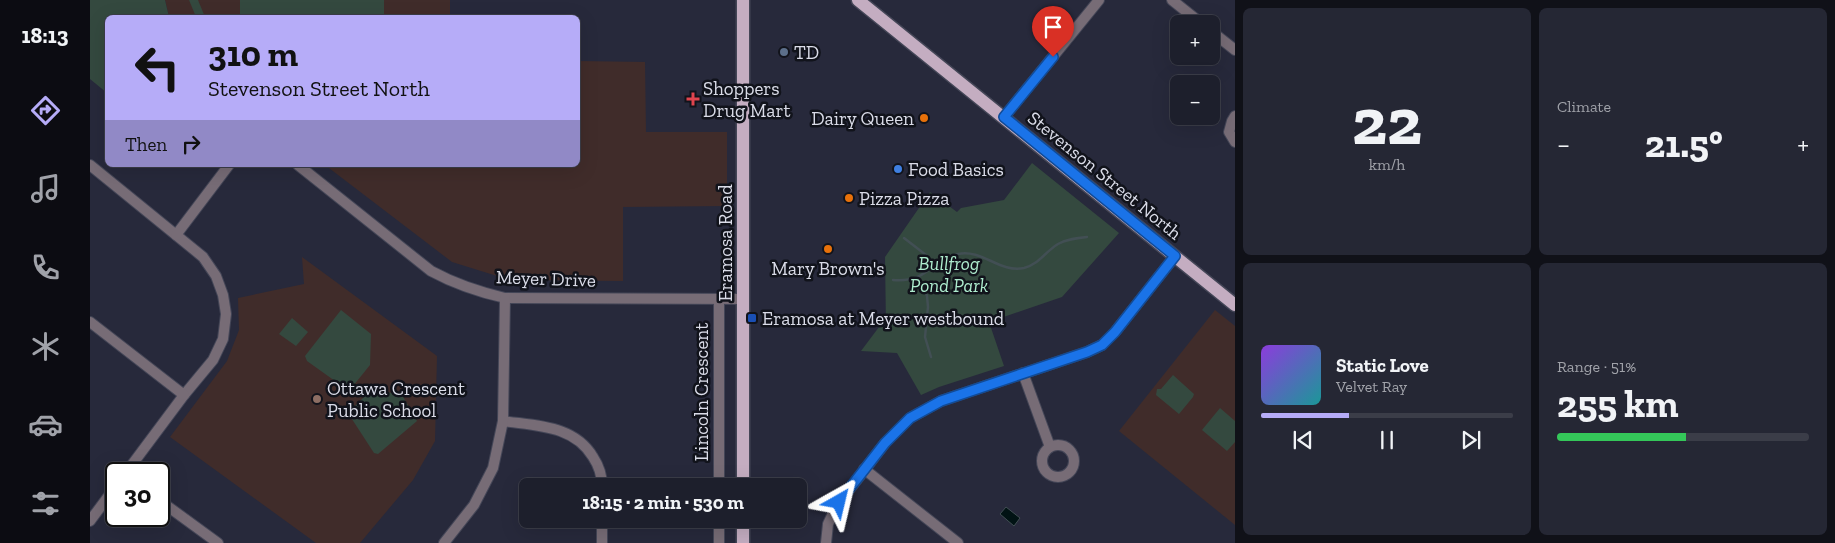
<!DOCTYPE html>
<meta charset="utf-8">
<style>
:root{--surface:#1d1f2c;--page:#252734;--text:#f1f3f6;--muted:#a0a2a9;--line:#3b3d48;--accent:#b6acf8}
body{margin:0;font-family:"Zilla Slab",serif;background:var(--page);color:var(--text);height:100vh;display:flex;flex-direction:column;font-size:19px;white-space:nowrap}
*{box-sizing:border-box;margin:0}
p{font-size:16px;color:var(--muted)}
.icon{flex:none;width:28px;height:28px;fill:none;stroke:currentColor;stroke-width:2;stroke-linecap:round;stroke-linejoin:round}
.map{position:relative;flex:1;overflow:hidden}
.details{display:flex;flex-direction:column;gap:8px;padding:8px;background:#101118;width:600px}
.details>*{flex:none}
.hud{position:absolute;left:15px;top:15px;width:475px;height:152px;border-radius:8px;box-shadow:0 5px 20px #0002,0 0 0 1px var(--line);background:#b6acf8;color:#111;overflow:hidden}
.buttons{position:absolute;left:1080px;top:15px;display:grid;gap:10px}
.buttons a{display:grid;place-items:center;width:50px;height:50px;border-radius:8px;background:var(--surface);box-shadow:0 5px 20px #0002,0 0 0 1px var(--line);font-size:25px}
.speed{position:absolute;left:15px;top:462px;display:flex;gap:10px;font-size:25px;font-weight:700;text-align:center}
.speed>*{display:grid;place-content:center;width:65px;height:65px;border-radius:50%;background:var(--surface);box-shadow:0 5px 20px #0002,0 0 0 1px var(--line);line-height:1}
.speed .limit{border:2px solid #111;border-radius:8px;background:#fff;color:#111}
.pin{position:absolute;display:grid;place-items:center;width:42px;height:42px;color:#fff;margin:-51px -21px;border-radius:50% 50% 50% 0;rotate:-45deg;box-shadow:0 0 5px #0007}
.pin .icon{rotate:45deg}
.me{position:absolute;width:55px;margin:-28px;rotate:37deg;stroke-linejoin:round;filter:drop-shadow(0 0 4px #0008)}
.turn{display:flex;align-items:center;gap:18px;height:105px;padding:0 20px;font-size:22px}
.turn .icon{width:65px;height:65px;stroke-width:2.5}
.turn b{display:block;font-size:35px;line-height:42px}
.then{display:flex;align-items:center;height:48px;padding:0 20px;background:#0003;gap:10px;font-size:19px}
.big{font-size:38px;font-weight:700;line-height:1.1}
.details .card{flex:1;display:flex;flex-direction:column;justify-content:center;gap:8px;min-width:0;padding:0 18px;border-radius:8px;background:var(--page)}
.details .dial{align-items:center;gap:0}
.dial b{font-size:65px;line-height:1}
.song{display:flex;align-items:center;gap:15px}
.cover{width:60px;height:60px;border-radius:8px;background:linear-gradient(135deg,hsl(270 70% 55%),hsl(180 70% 35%))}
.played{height:5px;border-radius:2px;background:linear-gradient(90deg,var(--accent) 35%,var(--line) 35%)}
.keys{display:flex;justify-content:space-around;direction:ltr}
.heat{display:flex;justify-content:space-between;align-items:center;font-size:28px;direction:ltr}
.charge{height:8px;border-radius:4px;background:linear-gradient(90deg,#34c759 51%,var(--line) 0)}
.details .tiles{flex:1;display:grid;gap:8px;grid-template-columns:repeat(2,1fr)}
.trip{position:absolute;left:429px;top:478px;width:288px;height:50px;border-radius:8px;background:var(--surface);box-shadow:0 5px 20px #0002,0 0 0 1px var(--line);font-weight:700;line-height:50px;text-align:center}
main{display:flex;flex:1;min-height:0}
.tab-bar{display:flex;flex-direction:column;width:90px;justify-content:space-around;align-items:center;background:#0c0c12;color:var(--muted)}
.tab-bar .icon{width:35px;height:35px}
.tab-bar .current{color:var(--accent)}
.tab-bar b{font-size:22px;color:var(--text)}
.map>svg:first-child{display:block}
.education{fill:#402c2a}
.green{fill:#34493f}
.water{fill:#011314;stroke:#424f54}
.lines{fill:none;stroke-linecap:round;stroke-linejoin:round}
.stream{stroke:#424f54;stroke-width:2.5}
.minor-casing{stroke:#444657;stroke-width:12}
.major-casing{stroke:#444657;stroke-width:15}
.minor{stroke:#776c76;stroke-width:10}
.major{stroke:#c4adc1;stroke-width:12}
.route-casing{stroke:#114b97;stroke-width:12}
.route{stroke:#1a73e8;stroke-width:9}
.service-dot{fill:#5c6f8a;stroke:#11131b;stroke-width:2}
.health-dot{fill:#e0444e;stroke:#11131b;stroke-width:2}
.food-dot{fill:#e8710a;stroke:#11131b;stroke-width:2}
.shop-dot{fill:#3f7fe0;stroke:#11131b;stroke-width:2}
.transit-dot{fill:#1a4fb4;stroke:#11131b;stroke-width:2}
.education-dot{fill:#8d6e63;stroke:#11131b;stroke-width:2}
.labels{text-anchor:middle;stroke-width:5;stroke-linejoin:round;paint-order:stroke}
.poi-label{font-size:19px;fill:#dadce8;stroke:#11131b;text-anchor:start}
.street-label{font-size:19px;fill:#dadce8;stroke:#11131b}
.park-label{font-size:19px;font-style:italic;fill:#aeecce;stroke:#11131b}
</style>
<main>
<nav class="tab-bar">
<b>18:13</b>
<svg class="icon current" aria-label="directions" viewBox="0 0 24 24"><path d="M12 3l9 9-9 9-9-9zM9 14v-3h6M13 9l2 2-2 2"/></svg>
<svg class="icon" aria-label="music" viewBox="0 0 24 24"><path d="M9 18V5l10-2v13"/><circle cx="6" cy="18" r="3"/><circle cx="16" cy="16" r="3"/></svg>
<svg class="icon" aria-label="phone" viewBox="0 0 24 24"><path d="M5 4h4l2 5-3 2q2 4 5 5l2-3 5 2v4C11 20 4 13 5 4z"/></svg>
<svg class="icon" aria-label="climate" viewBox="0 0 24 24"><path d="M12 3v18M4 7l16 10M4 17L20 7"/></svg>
<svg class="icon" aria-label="car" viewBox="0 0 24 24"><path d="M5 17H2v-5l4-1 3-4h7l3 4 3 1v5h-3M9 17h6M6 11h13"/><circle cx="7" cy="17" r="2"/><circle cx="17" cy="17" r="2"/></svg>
<svg class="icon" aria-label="filters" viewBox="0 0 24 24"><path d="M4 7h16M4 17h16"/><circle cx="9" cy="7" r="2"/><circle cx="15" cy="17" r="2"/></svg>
</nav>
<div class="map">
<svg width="1145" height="543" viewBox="0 0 1145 543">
<rect width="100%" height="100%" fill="#27293b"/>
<!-- education -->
<g class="education">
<polygon points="75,0 360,0 360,17 79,17"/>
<polygon points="488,61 555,62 556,132 637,132 637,206 533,207 533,281 420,280 362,262 235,165 488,165"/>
<polygon points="212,257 347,356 345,441 323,480 270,543 226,543 80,437 137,361 149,330 148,298 214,284"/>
<polygon points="1125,310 1145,326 1145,525 1029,431"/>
</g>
<!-- green -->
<g class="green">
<polygon points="0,0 75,0 79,17 18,18 17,93 0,79"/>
<polygon points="99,0 108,0 115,17 106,17"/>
<rect x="150" y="0" width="144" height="17"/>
<polygon points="942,163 1029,233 972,297 899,322 914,366 849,387 831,395 807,353 771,351 792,323 796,327 795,257 840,192 867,212 871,208 914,200"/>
<polygon points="251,310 281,334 280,365 259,391 217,361 215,356"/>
<polygon points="202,318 218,332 206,346 189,334"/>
<polygon points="1083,375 1104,394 1103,397 1089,414 1066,395 1067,389 1071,389"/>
<polygon points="279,392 311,393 327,421 288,454 284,453 258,413"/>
<polygon points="1130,408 1145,421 1145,442 1137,451 1112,430"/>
</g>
<!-- water -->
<polygon class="water" points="916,507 930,518 924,526 910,514"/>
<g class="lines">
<!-- stream -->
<g class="stream">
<polyline points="814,238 836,255 844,267"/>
<polyline points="829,278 837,296 838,307 835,337 841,357"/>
<path d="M803,280C840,283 840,259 868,254C893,249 909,273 934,268C949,264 955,252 968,244C977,239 987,238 997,237"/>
</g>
<!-- minor casing -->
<g class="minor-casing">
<g id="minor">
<polyline points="1082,0 1112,24"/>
<polyline points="1121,31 1145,50"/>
<polyline points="1145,116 1142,121 1139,132 1145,142"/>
<polyline points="914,117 1009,0"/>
<polyline points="0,165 113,257 126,276 133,295 136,314 133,339 123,360 94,395 35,474"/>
<path d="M208,165L341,271C365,284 389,292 415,298L654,299"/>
<polyline points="86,235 139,165"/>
<polyline points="0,322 94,395"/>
<polyline points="933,373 960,447"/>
<path d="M413,421C446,426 484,425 503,457C509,466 512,476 512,486"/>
<circle cx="968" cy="461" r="16"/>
<polyline points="774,469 868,543"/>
<polyline points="629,486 629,299"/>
<polyline points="69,500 128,543"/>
<polyline points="0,521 26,486"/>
<polyline points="354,543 384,505 403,468 413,421 415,298"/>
<polyline points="512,543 512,519"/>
<polyline points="629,543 629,519"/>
<polyline points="736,543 738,524 746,507 795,443 820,418 851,401 997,352 1012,345 1025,332 1085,256"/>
</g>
</g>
<!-- major casing -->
<g class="major-casing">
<g id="major">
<polyline points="653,0 653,486"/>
<polyline points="768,0 1145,305"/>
<polyline points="653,543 653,519"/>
</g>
</g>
<!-- minor -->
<use href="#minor" class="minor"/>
<!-- major -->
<use href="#major" class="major"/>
</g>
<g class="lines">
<!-- route casing -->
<g class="route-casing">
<polyline id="route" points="749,502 795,443 820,418 851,401 997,352 1012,345 1025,332 1085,256 914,117 963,57"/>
</g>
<!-- route -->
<use href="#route" class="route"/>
</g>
<!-- markers -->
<circle class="service-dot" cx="694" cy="52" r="5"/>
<path class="health-dot" d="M600.5 91.5h5v5h5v5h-5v5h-5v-5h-5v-5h5z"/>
<g class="food-dot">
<circle cx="834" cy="118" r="5"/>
<circle cx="759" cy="198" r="5"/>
<circle cx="738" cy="249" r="5"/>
</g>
<circle class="shop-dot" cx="808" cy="169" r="5"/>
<rect class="transit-dot" x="657" y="313" width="10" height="10" rx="2.5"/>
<circle class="education-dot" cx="227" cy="399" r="5"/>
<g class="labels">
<!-- poi labels -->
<g class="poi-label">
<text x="704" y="59">TD</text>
<text x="613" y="95">Shoppers<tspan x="613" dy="22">Drug Mart</tspan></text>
<text x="824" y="125" text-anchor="end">Dairy Queen</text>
<text x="818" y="176">Food Basics</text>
<text x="769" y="205">Pizza Pizza</text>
<text x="738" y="275" text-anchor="middle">Mary Brown's</text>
<text x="672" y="325">Eramosa at Meyer westbound</text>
<text x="237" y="395">Ottawa Crescent<tspan x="237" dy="22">Public School</tspan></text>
</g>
<!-- street labels -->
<g class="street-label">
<text transform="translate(1015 175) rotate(39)" y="7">Stevenson Street North</text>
<text transform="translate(635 243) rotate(-90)" y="7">Eramosa Road</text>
<text transform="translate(456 278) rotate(2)" y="7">Meyer Drive</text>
<text transform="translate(611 392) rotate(-90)" y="7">Lincoln Crescent</text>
</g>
<!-- park labels -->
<g class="park-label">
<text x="859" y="270">Bullfrog<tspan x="859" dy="22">Pond Park</tspan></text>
</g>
</g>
</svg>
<div class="buttons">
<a>+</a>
<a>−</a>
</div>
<div class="speed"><div class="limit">30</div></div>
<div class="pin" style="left:963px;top:57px;background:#d93025"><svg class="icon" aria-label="arrive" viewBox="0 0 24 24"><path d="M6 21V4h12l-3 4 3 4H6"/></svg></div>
<svg class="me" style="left:749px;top:502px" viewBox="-20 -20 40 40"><path d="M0-17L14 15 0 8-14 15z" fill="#1a73e8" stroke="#fff" stroke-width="4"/></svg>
<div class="trip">18:15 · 2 min · 530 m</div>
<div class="hud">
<div class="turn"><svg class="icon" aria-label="left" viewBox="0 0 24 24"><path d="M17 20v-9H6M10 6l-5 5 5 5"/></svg><div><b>310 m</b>Stevenson Street North</div></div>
<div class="then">Then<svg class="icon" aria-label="right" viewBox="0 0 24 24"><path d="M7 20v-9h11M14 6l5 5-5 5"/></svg></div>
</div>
</div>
<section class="details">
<div class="tiles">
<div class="card dial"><b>22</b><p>km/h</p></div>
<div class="card"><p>Climate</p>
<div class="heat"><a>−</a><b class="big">21.5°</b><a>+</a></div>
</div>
<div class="card">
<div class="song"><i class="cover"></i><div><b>Static Love</b><p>Velvet Ray</p></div></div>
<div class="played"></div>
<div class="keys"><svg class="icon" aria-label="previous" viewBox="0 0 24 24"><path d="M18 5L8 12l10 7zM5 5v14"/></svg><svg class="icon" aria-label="pause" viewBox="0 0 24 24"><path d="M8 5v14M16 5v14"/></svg><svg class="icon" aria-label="next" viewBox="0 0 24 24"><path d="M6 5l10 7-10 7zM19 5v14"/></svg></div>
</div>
<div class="card"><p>Range · 51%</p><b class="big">255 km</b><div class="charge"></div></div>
</div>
</section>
</main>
